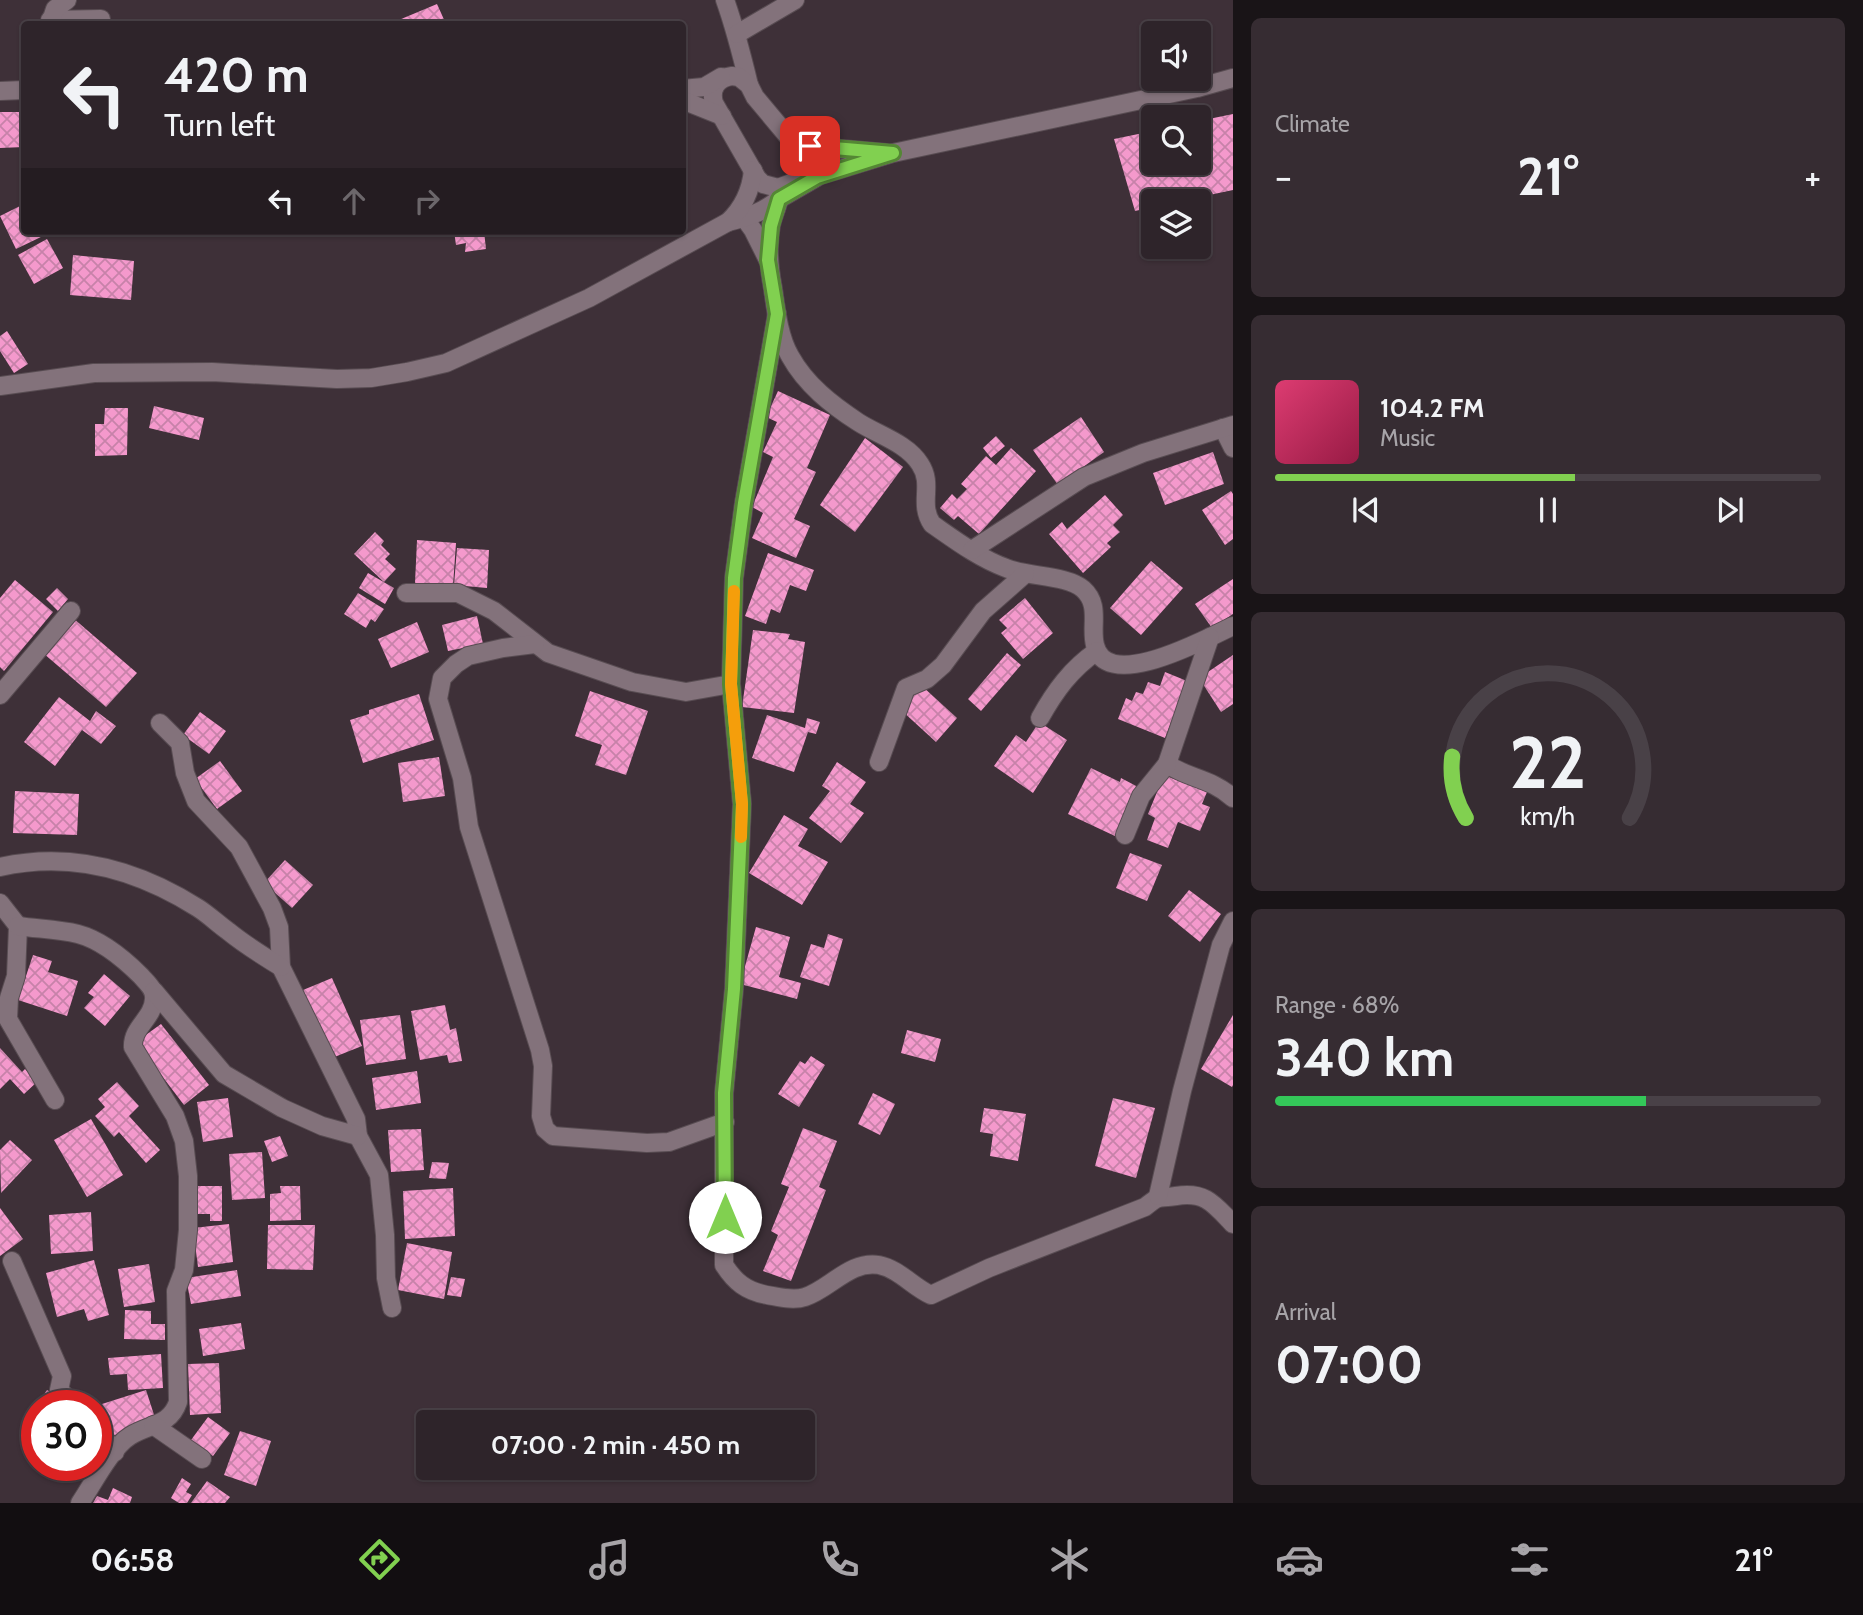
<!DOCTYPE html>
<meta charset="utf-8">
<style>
:root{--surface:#2e242a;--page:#362c32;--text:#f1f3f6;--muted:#a7a4a8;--line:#494147;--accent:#81d050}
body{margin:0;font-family:Cabin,sans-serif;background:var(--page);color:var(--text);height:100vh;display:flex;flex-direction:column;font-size:26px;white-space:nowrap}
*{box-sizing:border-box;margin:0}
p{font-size:23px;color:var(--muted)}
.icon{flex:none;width:38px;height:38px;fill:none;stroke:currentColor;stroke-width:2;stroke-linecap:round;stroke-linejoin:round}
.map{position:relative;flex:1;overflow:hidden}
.drawer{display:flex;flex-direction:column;gap:18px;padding:18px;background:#191417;width:630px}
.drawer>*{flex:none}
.guide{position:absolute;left:21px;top:21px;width:665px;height:214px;border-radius:7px;box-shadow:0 2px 5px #0004,0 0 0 2px var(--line);background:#2e242a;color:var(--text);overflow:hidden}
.fabs{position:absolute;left:1141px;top:21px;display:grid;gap:14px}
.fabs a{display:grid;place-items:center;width:70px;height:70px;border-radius:7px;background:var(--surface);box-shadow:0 2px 5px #0004,0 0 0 2px var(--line);font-size:35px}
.speed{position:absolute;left:21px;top:1390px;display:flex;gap:14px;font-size:35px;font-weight:700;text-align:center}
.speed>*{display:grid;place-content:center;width:91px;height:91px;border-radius:50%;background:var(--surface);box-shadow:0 2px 5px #0004,0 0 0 2px var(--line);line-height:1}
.speed .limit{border:10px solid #d22;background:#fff;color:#111}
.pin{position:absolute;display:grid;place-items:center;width:60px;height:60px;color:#fff;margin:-30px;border-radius:14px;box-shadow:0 4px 10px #0006}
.me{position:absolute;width:77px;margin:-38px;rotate:0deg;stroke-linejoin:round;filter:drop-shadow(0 0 5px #0008)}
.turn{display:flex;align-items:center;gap:24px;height:147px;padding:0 28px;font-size:32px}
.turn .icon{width:91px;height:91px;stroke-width:2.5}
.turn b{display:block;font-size:49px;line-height:60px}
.lanes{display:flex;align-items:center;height:66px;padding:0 28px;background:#0003;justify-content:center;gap:35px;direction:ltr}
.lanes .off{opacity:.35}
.big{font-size:52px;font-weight:700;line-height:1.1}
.drawer .card{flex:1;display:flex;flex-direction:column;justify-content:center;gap:10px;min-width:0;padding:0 24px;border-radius:10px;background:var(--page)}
.drawer .dial{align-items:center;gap:0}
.dial svg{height:182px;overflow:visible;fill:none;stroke:var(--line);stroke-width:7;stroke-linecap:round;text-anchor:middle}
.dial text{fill:var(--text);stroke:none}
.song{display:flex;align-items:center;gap:21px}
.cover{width:84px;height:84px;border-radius:10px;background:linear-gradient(135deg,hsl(340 70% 55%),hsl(340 70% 35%))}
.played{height:7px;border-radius:4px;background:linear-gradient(90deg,var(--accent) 55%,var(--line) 55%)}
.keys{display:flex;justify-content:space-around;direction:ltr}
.heat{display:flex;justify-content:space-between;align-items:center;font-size:38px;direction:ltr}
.charge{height:10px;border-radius:5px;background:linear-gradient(90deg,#34c759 68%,var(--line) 0)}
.trip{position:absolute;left:416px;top:1410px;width:399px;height:70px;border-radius:7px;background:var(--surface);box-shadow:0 2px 5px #0004,0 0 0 2px var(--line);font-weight:700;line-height:70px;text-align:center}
.tabs{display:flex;height:112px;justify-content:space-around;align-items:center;background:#120e11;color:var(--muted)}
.tabs .icon{width:49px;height:49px}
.tabs .on{color:var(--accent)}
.tabs b{font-size:32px;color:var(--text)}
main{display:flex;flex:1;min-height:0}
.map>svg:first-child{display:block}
.building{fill:url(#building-cross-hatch)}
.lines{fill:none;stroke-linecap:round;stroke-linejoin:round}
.minor-casing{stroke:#584c52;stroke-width:20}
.minor{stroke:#83727b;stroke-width:18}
.route-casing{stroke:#548734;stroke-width:18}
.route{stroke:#81d050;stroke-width:12}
.slow{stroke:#f59e0b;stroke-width:12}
</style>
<main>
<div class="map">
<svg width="1233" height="1503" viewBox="0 0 1233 1503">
<defs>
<pattern id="building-cross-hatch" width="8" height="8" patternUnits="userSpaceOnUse" patternTransform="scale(1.75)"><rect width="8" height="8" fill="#f499cc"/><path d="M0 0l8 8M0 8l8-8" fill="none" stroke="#c782a9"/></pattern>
</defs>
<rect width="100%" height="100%" fill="#3e3038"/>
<!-- building -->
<g class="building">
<polygon points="437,4 446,24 394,24 394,22"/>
<polygon points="0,112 24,112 24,147 0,148"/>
<polygon points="1233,114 1233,190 1181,201 1153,201 1153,207 1135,211 1114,139 1153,131 1153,163 1199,163 1199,121"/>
<polygon points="24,204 24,231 41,231 43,236 16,249 0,216"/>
<polygon points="454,231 484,231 486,249 465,252 466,243 456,245"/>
<polygon points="47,239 63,268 34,284 18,255"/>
<polygon points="73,255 134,261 131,300 70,295"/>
<polygon points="7,331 28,364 14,373 0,351 0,336"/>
<polygon points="778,391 830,415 807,468 816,472 794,519 810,526 796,558 752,538 763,513 752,507 773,457 763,452 777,422 766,417"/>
<polygon points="154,406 204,418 199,440 149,428"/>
<polygon points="105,408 128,408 127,455 95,456 95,424 104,424"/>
<polygon points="1081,417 1104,452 1058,485 1033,450"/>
<polygon points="996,436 1005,446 991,458 983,448"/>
<polygon points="865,438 903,467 855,532 820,505"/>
<polygon points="1011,448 1036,471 979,534 958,516 954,520 940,508 952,494 957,499 967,489 961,484 986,456 996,465"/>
<polygon points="1213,452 1224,484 1165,505 1153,473"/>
<polygon points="1231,491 1233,494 1233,539 1225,545 1202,510"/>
<polygon points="1105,495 1123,515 1113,525 1120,532 1107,543 1111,547 1083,573 1049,534 1062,522 1067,529"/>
<polygon points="375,532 384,541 381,545 390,554 385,559 396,569 384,582 354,554"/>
<polygon points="417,540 456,543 453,586 415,583"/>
<polygon points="457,548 489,550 487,588 454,585"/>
<polygon points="768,553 814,570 806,591 790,585 780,613 771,609 766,624 745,616"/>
<polygon points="1151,561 1183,588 1141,635 1110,608"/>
<polygon points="368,573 394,588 385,604 359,588"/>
<polygon points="1233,579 1233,614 1212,628 1195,604"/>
<polygon points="15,580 53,612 4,671 0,667 0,598"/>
<polygon points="57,588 68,599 58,611 46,599"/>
<polygon points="358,593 384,609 375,622 371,619 366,628 344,614"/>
<polygon points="1025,598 1053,633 1023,659 1001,633 1007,628 999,620"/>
<polygon points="477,616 483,644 448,651 442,625"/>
<polygon points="73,618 137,673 106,707 43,653"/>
<polygon points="417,622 429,652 391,668 378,639"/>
<polygon points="753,630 790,634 788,639 805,642 794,713 742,707"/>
<polygon points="1007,653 1021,665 981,711 968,699"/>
<polygon points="1233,655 1233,704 1221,712 1199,678"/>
<polygon points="1165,672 1187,681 1165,738 1118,719 1126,698 1132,701 1136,692 1143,694 1148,682 1160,686"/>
<polygon points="922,686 957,718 936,742 901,710"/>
<polygon points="590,691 648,711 626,775 595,765 602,745 575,736"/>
<polygon points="419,694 434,740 363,763 350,720 369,714 369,710"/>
<polygon points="59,697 90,721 96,711 116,726 101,744 82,730 55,766 24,742"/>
<polygon points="200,712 226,731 209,754 183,735"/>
<polygon points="767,715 805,728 807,718 820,722 816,734 808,732 794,772 752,758"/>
<polygon points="1039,722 1067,740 1033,793 994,766 1016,735 1026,742"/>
<polygon points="439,757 445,796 403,802 398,763"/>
<polygon points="220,761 242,791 217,809 195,779"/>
<polygon points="837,762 866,782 850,804 864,813 841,843 809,818 830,791 822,786"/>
<polygon points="1091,768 1120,782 1121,778 1140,788 1117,837 1068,814"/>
<polygon points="1164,775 1207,792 1202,804 1210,807 1200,831 1178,822 1168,848 1147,840 1155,818 1148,814"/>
<polygon points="15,791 79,794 77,835 13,833"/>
<polygon points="784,815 808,829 798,846 828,862 802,905 749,873"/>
<polygon points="1130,853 1162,865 1147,901 1116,888"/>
<polygon points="285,860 313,885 292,908 264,883"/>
<polygon points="1189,890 1221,914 1200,942 1168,916"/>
<polygon points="756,927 790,937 779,977 801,983 797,999 740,984"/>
<polygon points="828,934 843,939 829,986 800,977 811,944 824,948"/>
<polygon points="33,955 52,961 48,972 78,981 67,1016 18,1000"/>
<polygon points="104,974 130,996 105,1026 84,1008 94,997 88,993"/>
<polygon points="332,978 362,1046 332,1058 303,990"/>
<polygon points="445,1005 450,1030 456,1028 462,1061 449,1063 447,1055 420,1060 411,1011"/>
<polygon points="400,1015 406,1059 366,1065 360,1020"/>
<polygon points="1233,1015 1233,1085 1232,1087 1201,1069"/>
<polygon points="161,1024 209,1085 184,1105 136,1042"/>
<polygon points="907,1030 941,1039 935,1062 901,1053"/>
<polygon points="0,1048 22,1072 25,1069 37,1082 24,1094 10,1079 0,1089"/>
<polygon points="811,1056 825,1065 799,1107 778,1094 800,1061 805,1064"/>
<polygon points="417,1071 421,1103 376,1110 372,1078"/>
<polygon points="117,1082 139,1106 129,1116 160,1150 146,1163 119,1132 114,1137 95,1116 105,1107 98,1099"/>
<polygon points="873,1093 895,1104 880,1135 858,1124"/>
<polygon points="228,1098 233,1137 203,1142 197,1102"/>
<polygon points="1113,1098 1155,1108 1136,1178 1095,1166"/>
<polygon points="984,1108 1026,1114 1018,1161 990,1156 993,1134 980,1132"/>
<polygon points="91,1119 123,1175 87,1197 54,1140"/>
<polygon points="803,1128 837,1141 819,1187 826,1190 791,1281 763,1271 778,1235 771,1231 789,1187 781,1184"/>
<polygon points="421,1129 424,1170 391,1172 388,1130"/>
<polygon points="280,1136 288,1156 272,1162 264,1141"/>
<polygon points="10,1140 32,1160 1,1193 0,1150"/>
<polygon points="262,1152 265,1198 232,1200 229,1154"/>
<polygon points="432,1162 449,1163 446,1179 429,1178"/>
<polygon points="192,1186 222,1186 222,1221 210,1221 210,1214 192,1214"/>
<polygon points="280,1186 300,1186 301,1220 270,1221 270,1194 281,1193"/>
<polygon points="453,1188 455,1236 405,1239 403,1191"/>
<polygon points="0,1208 23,1239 0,1256"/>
<polygon points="91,1212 93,1251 51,1254 49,1215"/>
<polygon points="229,1224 233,1262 198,1267 193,1228"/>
<polygon points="268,1225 315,1225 313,1270 267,1269"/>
<polygon points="407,1243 452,1252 444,1299 398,1290"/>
<polygon points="94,1260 109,1315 88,1321 84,1309 57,1317 46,1273"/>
<polygon points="149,1264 155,1302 124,1307 118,1269"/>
<polygon points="237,1270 241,1296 191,1304 186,1278"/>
<polygon points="451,1277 465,1279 461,1297 447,1295"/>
<polygon points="125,1310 151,1311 151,1324 165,1324 165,1340 124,1339"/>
<polygon points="241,1323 245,1349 203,1356 199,1329"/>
<polygon points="161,1354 163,1388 128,1390 127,1374 110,1375 108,1358"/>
<polygon points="219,1363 221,1413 190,1415 188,1364"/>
<polygon points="47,1390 66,1401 63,1405 38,1404"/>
<polygon points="146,1390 156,1421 112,1436 102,1404"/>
<polygon points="208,1417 230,1433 213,1456 191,1440"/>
<polygon points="240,1431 271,1441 256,1486 224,1475"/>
<polygon points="182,1478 191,1484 186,1492 192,1495 187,1503 179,1503 171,1498"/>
<polygon points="207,1481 230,1497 225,1503 191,1503"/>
<polygon points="113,1488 132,1497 130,1503 93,1503 97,1496 108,1500"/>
</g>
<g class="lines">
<!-- minor casing -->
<g class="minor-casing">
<g id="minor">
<path d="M725,0C735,28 742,56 749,85"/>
<polyline points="50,20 101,19"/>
<polyline points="50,24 55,9 67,0"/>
<polyline points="737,34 795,0"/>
<path d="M732,76L739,77L749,85L755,97L801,152L803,168L794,182L778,188L763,184L757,178L714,103C710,89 717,78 732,76Z"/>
<polyline points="682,89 704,87 721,77"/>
<polyline points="0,91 24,90"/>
<polyline points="682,100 722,116"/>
<polyline points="796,145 886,153"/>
<path d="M817,177L779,199C777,208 773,216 771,225C767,246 769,268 773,289C776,310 779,337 790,356C806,385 832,405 858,422C878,435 907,443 920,464C934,485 918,503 932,524C955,540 979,558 1006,568C1027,577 1067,575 1083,589C1101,605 1090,626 1095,645C1106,694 1207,638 1233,626"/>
<polyline points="808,179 893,153 1197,88 1233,78"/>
<polyline points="740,212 753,230 768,260"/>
<path d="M728,222C748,217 764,212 780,198"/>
<path d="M777,314L744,503L734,578L731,684L742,804L734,989L724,1093V1265C735,1282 746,1291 767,1295C779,1297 793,1301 805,1297C830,1289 850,1260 879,1265C899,1269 913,1287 931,1295L989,1268L1145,1207C1161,1194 1157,1199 1176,1196C1205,1191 1214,1204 1233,1224"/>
<path d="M0,386L94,373L212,372L337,379L371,378L407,372L446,363L589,298L728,222C743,208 751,191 753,170"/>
<polyline points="1223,428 1233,448"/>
<polyline points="972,550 1084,477 1143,453 1233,425"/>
<polyline points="406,593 458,593 494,611 548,653 632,682 686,692 731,684"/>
<path d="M1210,637L1167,764C1189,779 1211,778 1233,798"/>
<polyline points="535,644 503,648 468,656 456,664 442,678 438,699 462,778 469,827 540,1050 543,1066 541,1116 545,1129 553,1136 647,1143 669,1142 725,1122"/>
<polyline points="0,695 71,611"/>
<path d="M1040,718C1055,691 1071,669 1097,651"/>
<polyline points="160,723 180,743 185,773 196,801 239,847 272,908 279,927 281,967 356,1119 358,1136 379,1175 385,1235 386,1278 392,1308"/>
<polyline points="879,762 906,688 927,679 943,665 983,611 1025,574"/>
<polyline points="1125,835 1141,796 1167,764"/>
<path d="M0,867C71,851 138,870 198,908C209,915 218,924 228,931C245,945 263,956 281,967"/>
<polyline points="0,903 18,926 16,976 9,998 8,1019 55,1100"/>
<path d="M18,926C38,929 58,929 78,934C101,940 124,959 141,976C147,983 155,989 154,999C153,1019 132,1027 133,1047L175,1116L184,1141L188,1176V1230L184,1270L176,1291L178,1402C170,1426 149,1424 130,1436C111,1448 93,1484 80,1503"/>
<polyline points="154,991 224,1074 282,1108 322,1126 358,1136"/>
<polyline points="1158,1196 1182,1091 1221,945 1233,921"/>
<polyline points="12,1261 62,1376 59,1390 75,1405"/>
<polyline points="153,1425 202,1459"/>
<polyline points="96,1427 115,1452"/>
</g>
</g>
<!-- minor -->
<use href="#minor" class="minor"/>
</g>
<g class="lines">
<!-- route casing -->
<g class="route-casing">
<polyline id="route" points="725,1217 724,1093 734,989 742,804 731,684 734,578 744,503 777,314 768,260 771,226 779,199 817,177 893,153 810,146"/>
</g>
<!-- route -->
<use href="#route" class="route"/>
<!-- slow -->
<polyline class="slow" points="734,591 731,684 742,804 741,837"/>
</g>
</svg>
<div class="fabs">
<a><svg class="icon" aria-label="sound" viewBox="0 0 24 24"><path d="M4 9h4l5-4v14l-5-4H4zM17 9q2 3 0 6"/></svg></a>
<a><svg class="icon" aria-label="search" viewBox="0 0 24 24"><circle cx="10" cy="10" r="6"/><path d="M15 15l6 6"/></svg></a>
<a><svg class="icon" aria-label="layers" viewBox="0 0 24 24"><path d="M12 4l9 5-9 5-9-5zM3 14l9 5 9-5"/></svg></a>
</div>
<div class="speed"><div class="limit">30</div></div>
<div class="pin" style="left:810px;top:146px;background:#d93025"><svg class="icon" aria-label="arrive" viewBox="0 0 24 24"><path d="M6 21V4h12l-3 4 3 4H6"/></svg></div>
<svg class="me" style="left:725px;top:1217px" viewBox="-20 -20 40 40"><circle r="19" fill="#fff"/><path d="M0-13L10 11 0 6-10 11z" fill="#81d050"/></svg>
<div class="trip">07:00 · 2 min · 450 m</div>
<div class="guide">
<div class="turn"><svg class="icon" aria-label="left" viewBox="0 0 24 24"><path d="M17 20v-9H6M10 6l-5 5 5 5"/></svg><div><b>420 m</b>Turn left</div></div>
<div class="lanes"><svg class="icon" aria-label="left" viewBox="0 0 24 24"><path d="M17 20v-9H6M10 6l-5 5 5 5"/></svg><svg class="icon off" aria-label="ahead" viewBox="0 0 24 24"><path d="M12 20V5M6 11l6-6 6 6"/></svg><svg class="icon off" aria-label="right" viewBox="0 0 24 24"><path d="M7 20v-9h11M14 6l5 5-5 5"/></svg></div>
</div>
</div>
<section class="drawer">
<div class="card"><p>Climate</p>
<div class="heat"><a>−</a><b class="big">21°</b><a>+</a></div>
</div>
<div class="card">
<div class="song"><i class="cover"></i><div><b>104.2 FM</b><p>Music</p></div></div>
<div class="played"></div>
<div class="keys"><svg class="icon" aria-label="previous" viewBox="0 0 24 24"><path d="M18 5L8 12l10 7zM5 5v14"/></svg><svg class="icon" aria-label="pause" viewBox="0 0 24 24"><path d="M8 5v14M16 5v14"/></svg><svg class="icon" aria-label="next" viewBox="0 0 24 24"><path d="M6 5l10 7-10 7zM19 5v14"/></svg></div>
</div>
<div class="card dial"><svg viewBox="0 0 100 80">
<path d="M14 69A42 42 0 1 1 86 69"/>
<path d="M14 69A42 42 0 0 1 8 42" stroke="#81d050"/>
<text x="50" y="56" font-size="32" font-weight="700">22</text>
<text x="50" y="72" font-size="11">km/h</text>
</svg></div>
<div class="card"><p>Range · 68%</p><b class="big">340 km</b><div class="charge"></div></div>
<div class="card"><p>Arrival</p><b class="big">07:00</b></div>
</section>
</main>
<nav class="tabs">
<b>06:58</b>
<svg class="icon on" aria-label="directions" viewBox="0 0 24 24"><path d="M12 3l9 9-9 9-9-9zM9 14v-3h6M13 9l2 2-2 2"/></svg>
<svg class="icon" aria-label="music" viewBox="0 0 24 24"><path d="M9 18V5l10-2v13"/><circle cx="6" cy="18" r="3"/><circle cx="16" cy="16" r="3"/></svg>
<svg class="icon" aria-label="phone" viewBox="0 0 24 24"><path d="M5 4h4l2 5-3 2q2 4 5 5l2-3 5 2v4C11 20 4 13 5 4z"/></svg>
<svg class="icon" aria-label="climate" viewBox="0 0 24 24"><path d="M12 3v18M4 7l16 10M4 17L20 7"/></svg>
<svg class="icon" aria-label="car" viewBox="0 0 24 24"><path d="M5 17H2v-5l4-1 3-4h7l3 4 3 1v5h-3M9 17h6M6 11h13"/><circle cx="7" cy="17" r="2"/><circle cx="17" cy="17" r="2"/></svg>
<svg class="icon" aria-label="filters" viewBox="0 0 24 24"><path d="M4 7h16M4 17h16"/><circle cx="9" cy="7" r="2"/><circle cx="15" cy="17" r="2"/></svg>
<b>21°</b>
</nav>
